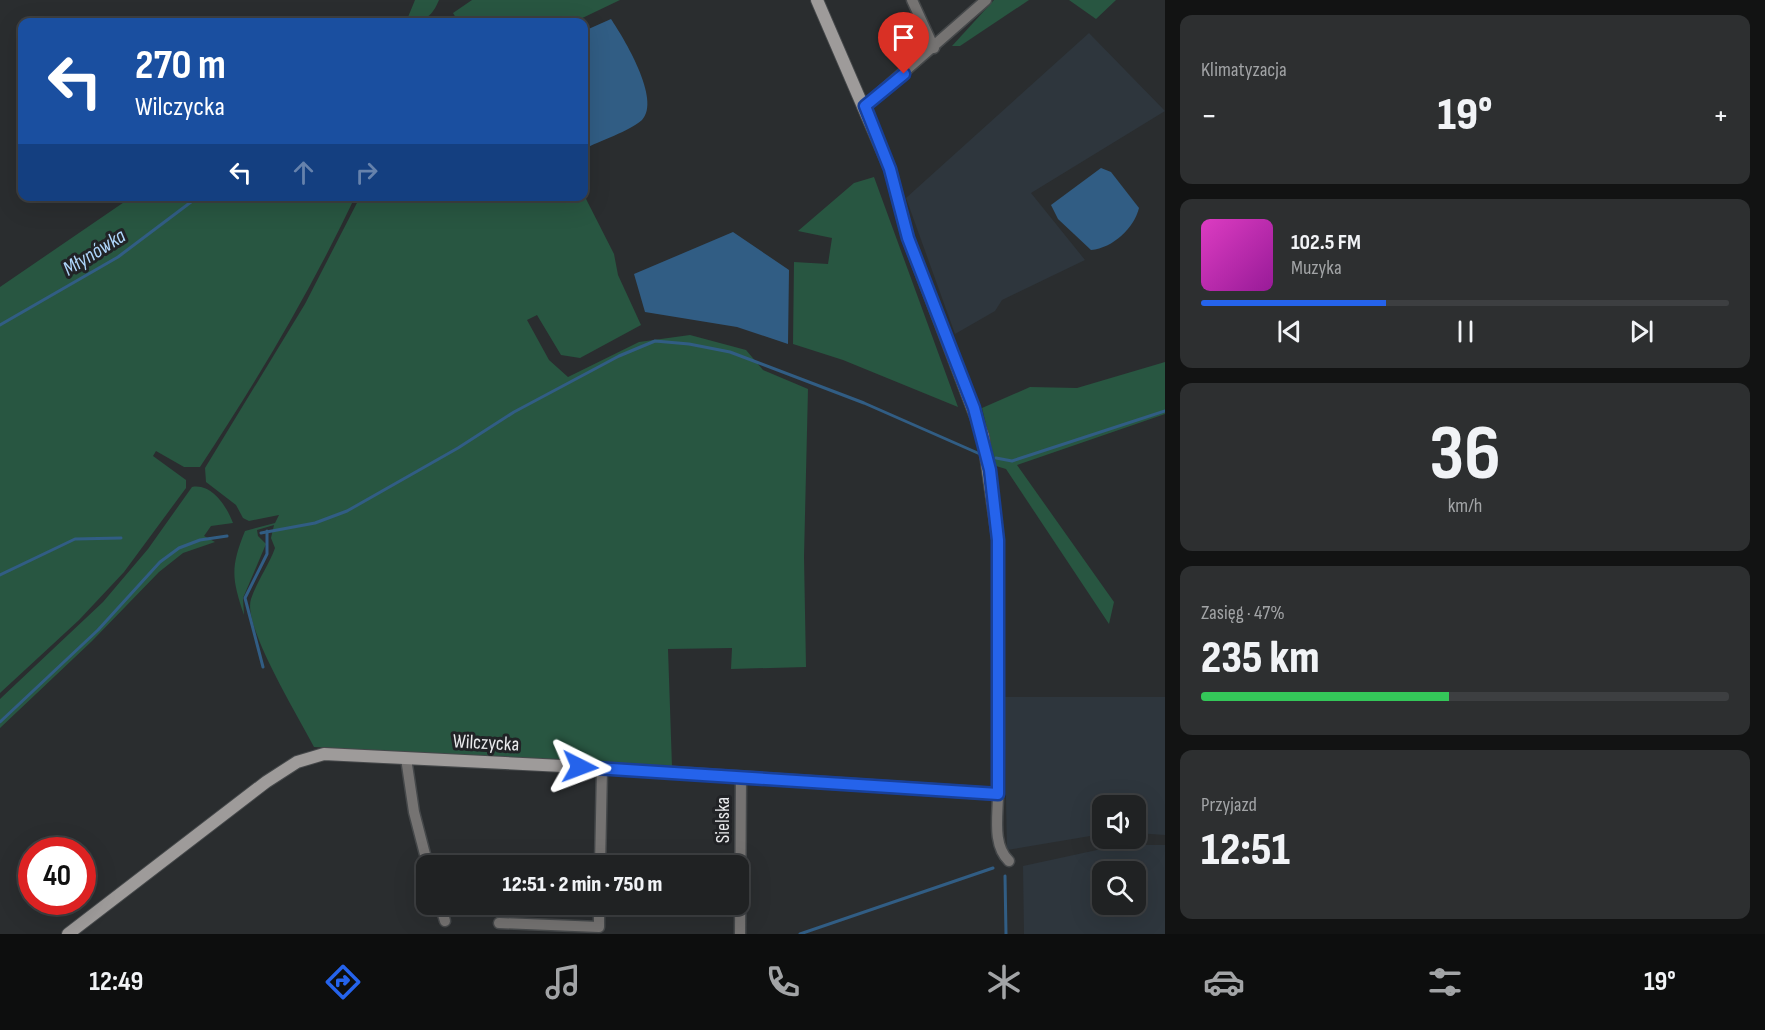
<!DOCTYPE html>
<html lang="pl">
<meta charset="utf-8">
<style>
:root{--surface:#202223;--page:#2d2f30;--text:#f1f3f6;--muted:#a2a4a6;--line:#3d3f41;--accent:#2563eb}
body{margin:0;font-family:"Sofia Sans Condensed",sans-serif;background:var(--page);color:var(--text);height:100vh;display:flex;flex-direction:column;font-size:22px;white-space:nowrap}
*{box-sizing:border-box;margin:0}
p{font-size:20px;color:var(--muted)}
.icon{flex:none;width:33px;height:33px;fill:none;stroke:currentColor;stroke-width:2;stroke-linecap:round;stroke-linejoin:round}
.map{position:relative;flex:1;overflow:hidden}
.side{display:flex;flex-direction:column;gap:15px;padding:15px;background:#121313;width:600px}
.side>*{flex:none}
.banner{position:absolute;left:18px;top:18px;width:570px;height:183px;border-radius:12px;box-shadow:0 6px 24px #0002,0 0 0 2px var(--line);background:#1a4fa0;color:#fff;overflow:hidden}
.tools{position:absolute;left:1092px;top:795px;display:grid;gap:12px}
.tools a{display:grid;place-items:center;width:54px;height:54px;border-radius:12px;background:var(--surface);box-shadow:0 6px 24px #0002,0 0 0 2px var(--line);font-size:30px}
.speed{position:absolute;left:18px;top:837px;display:flex;gap:12px;font-size:30px;font-weight:700;text-align:center}
.speed>*{display:grid;place-content:center;width:78px;height:78px;border-radius:50%;background:var(--surface);box-shadow:0 6px 24px #0002,0 0 0 2px var(--line);line-height:1}
.speed .limit{border:9px solid #d22;background:#fff;color:#111}
.pin{position:absolute;display:grid;place-items:center;width:51px;height:51px;color:#fff;margin:-62px -26px;border-radius:50% 50% 50% 0;rotate:-45deg;box-shadow:0 0 6px #0007}
.pin .icon{rotate:45deg}
.me{position:absolute;width:66px;margin:-33px;rotate:93deg;stroke-linejoin:round;filter:drop-shadow(0 0 4px #0008)}
.turn{display:flex;align-items:center;gap:21px;height:126px;padding:0 18px;font-size:27px}
.turn .icon{width:78px;height:78px;stroke-width:2.5}
.turn b{display:block;font-size:42px;line-height:51px}
.lanes{display:flex;align-items:center;height:57px;padding:0 18px;background:#0003;justify-content:center;gap:30px;direction:ltr}
.lanes .off{opacity:.35}
.big{font-size:45px;font-weight:800;line-height:1.1}
.side .card{flex:1;display:flex;flex-direction:column;justify-content:center;gap:9px;min-width:0;padding:0 21px;border-radius:12px;background:var(--page)}
.side .dial{align-items:center;gap:0}
.dial b{font-size:78px;line-height:1}
.song{display:flex;align-items:center;gap:18px}
.cover{width:72px;height:72px;border-radius:9px;background:linear-gradient(135deg,hsl(310 70% 55%),hsl(300 70% 35%))}
.played{height:6px;border-radius:3px;background:linear-gradient(90deg,var(--accent) 35%,var(--line) 35%)}
.keys{display:flex;justify-content:space-around;direction:ltr}
.heat{display:flex;justify-content:space-between;align-items:center;font-size:33px;direction:ltr}
.charge{height:9px;border-radius:4px;background:linear-gradient(90deg,#34c759 47%,var(--line) 0)}
.trip{position:absolute;left:416px;top:855px;width:333px;height:60px;border-radius:12px;background:var(--surface);box-shadow:0 6px 24px #0002,0 0 0 2px var(--line);font-weight:800;line-height:60px;text-align:center}
.tabs{display:flex;height:96px;justify-content:space-around;align-items:center;background:#0d0e0e;color:var(--muted)}
.tabs .icon{width:42px;height:42px}
.tabs .selected{color:var(--accent)}
.tabs b{font-size:27px;color:var(--text)}
main{display:flex;flex:1;min-height:0}
.map>svg:first-child{display:block}
.built{fill:#2e363d;fill-rule:evenodd}
.green{fill:#285641}
.water{fill:#315d84}
.lines{fill:none;stroke-linecap:round;stroke-linejoin:round}
.stream{stroke:#315d84;stroke-width:3}
.street-casing{stroke:#45484a;stroke-width:13}
.secondary-casing{stroke:#45484a;stroke-width:14}
.street{stroke:#757372;stroke-width:10}
.secondary{stroke:#9e9b9a;stroke-width:12}
.route-casing{stroke:#184099;stroke-width:15}
.route{stroke:#2563eb;stroke-width:10}
.labels{text-anchor:middle;stroke-width:6;stroke-linejoin:round;paint-order:stroke}
.street-label{font-size:20px;fill:#eaebed;stroke:#212326}
.water-label{font-size:21px;font-style:italic;fill:#aed5fa;stroke:#212326}
</style>
<main>
<div class="map">
<svg width="1165" height="934" viewBox="0 0 1165 934">
<rect width="100%" height="100%" fill="#2a2d2f"/>
<!-- built -->
<g class="built">
<polygon points="1089,33 1165,111 1031,193 1085,260 1002,300 995,311 955,334 906,198"/>
<polygon points="1004,697 1165,697 1165,835 1136,833 1136,806 1102,806 1102,834 1007,850"/>
<path d="M1120,845H1165V934H1024L1023,866ZM1102,872H1136V904H1102Z"/>
</g>
<!-- green -->
<g class="green">
<path d="M415,0H439C432,17 423,23 406,22Z"/>
<polygon points="472,0 620,0 574,22 450,22 456,18 453,13"/>
<polygon points="994,0 1029,0 960,46 952,46"/>
<polygon points="1069,0 1116,0 1096,19"/>
<polygon points="874,177 958,407 843,360 793,344 794,262 828,264 832,238 798,231 854,183"/>
<path d="M584,195L614,254L618,275L641,325L580,358L561,355L537,315L527,320L549,360L568,377L639,342L690,335L746,350L763,370L808,389L804,557L806,667L731,669L732,648L668,649L672,767L314,747C300,719 242,626 251,599C257,581 269,565 275,548L271,538L274,525L257,530L258,536L266,544L243,598L244,615C232,579 230,568 245,531L275,523L279,515L249,521L243,518L236,505L206,482L205,468L305,304L360,197Z"/>
<path d="M133,196L355,197C311,290 257,381 200,467H184L156,451L153,456L186,480V488L124,572L79,620L0,693V287Z"/>
<polygon points="1165,362 1165,414 1017,465 1114,602 1109,624 1006,469 996,466 982,408 1030,387 1077,388"/>
<path d="M192,487C212,483 227,507 233,523L211,526L204,536L215,542L183,553L159,572L92,641L0,728V699L103,602L148,549Z"/>
</g>
<!-- water -->
<g class="water">
<path d="M611,19C623,37 662,100 642,120C630,131 599,141 584,149V31Z"/>
<path d="M1101,168L1111,172L1139,208C1134,228 1113,248 1091,250L1058,219L1051,205Z"/>
<polygon points="733,232 789,270 788,344 737,327 645,312 634,274"/>
</g>
<g class="lines">
<!-- stream -->
<g class="stream">
<polyline points="0,325 118,257 199,196"/>
<polyline points="996,458 1012,461 1165,411"/>
<polyline points="261,533 315,523 347,511 458,448 514,412 619,356 655,341 689,344 730,352 864,403 980,454"/>
<polyline points="0,575 75,539 121,538"/>
<polyline points="263,667 245,598 267,554 267,531"/>
<polyline points="0,722 98,630 160,562 179,548 200,540 227,536"/>
<polyline points="1005,876 1006,934"/>
<polyline points="800,934 993,868"/>
</g>
<!-- street casing -->
<g class="street-casing">
<g id="street">
<polyline points="912,0 934,48"/>
<polyline points="865,106 986,0"/>
<polyline points="406,758 414,812 428,866"/>
<path d="M998,794C998,816 992,845 1009,861"/>
<polyline points="600,866 602,768"/>
<polyline points="440,904 445,921"/>
<polyline points="499,923 599,927 599,904"/>
<polyline points="740,934 741,777"/>
</g>
</g>
<!-- secondary casing -->
<g class="secondary-casing">
<polyline id="secondary" points="68,934 266,782 297,762 324,754 602,768 998,794 998,540 983,436 908,238 890,169 817,0"/>
</g>
<!-- street -->
<use href="#street" class="street"/>
<!-- secondary -->
<use href="#secondary" class="secondary"/>
</g>
<g class="lines">
<!-- route casing -->
<g class="route-casing">
<polyline id="route" points="580,767 998,794 998,540 990,470 974,408 908,238 890,169 865,106 904,74"/>
</g>
<!-- route -->
<use href="#route" class="route"/>
</g>
<g class="labels">
<!-- street labels -->
<g class="street-label">
<text transform="translate(486 742) rotate(3)" y="7">Wilczycka</text>
<text transform="translate(722 820) rotate(-90)" y="7">Sielska</text>
</g>
<!-- water labels -->
<g class="water-label">
<text transform="translate(94 252) rotate(-32)" y="7">Młynówka</text>
</g>
</g>
</svg>
<div class="tools">
<a><svg class="icon" aria-label="sound" viewBox="0 0 24 24"><path d="M4 9h4l5-4v14l-5-4H4zM17 9q2 3 0 6"/></svg></a>
<a><svg class="icon" aria-label="search" viewBox="0 0 24 24"><circle cx="10" cy="10" r="6"/><path d="M15 15l6 6"/></svg></a>
</div>
<div class="speed"><div class="limit">40</div></div>
<div class="pin" style="left:904px;top:74px;background:#d93025"><svg class="icon" aria-label="arrive" viewBox="0 0 24 24"><path d="M6 21V4h12l-3 4 3 4H6"/></svg></div>
<svg class="me" style="left:580px;top:767px" viewBox="-20 -20 40 40"><path d="M0-17L14 15 0 8-14 15z" fill="#2563eb" stroke="#fff" stroke-width="4"/></svg>
<div class="trip">12:51 · 2 min · 750 m</div>
<div class="banner">
<div class="turn"><svg class="icon" aria-label="left" viewBox="0 0 24 24"><path d="M17 20v-9H6M10 6l-5 5 5 5"/></svg><div><b>270 m</b>Wilczycka</div></div>
<div class="lanes"><svg class="icon" aria-label="left" viewBox="0 0 24 24"><path d="M17 20v-9H6M10 6l-5 5 5 5"/></svg><svg class="icon off" aria-label="ahead" viewBox="0 0 24 24"><path d="M12 20V5M6 11l6-6 6 6"/></svg><svg class="icon off" aria-label="right" viewBox="0 0 24 24"><path d="M7 20v-9h11M14 6l5 5-5 5"/></svg></div>
</div>
</div>
<section class="side">
<div class="card"><p>Klimatyzacja</p>
<div class="heat"><a>−</a><b class="big">19°</b><a>+</a></div>
</div>
<div class="card">
<div class="song"><i class="cover"></i><div><b>102.5 FM</b><p>Muzyka</p></div></div>
<div class="played"></div>
<div class="keys"><svg class="icon" aria-label="previous" viewBox="0 0 24 24"><path d="M18 5L8 12l10 7zM5 5v14"/></svg><svg class="icon" aria-label="pause" viewBox="0 0 24 24"><path d="M8 5v14M16 5v14"/></svg><svg class="icon" aria-label="next" viewBox="0 0 24 24"><path d="M6 5l10 7-10 7zM19 5v14"/></svg></div>
</div>
<div class="card dial"><b>36</b><p>km/h</p></div>
<div class="card"><p>Zasięg · 47%</p><b class="big">235 km</b><div class="charge"></div></div>
<div class="card"><p>Przyjazd</p><b class="big">12:51</b></div>
</section>
</main>
<nav class="tabs">
<b>12:49</b>
<svg class="icon selected" aria-label="directions" viewBox="0 0 24 24"><path d="M12 3l9 9-9 9-9-9zM9 14v-3h6M13 9l2 2-2 2"/></svg>
<svg class="icon" aria-label="music" viewBox="0 0 24 24"><path d="M9 18V5l10-2v13"/><circle cx="6" cy="18" r="3"/><circle cx="16" cy="16" r="3"/></svg>
<svg class="icon" aria-label="phone" viewBox="0 0 24 24"><path d="M5 4h4l2 5-3 2q2 4 5 5l2-3 5 2v4C11 20 4 13 5 4z"/></svg>
<svg class="icon" aria-label="climate" viewBox="0 0 24 24"><path d="M12 3v18M4 7l16 10M4 17L20 7"/></svg>
<svg class="icon" aria-label="car" viewBox="0 0 24 24"><path d="M5 17H2v-5l4-1 3-4h7l3 4 3 1v5h-3M9 17h6M6 11h13"/><circle cx="7" cy="17" r="2"/><circle cx="17" cy="17" r="2"/></svg>
<svg class="icon" aria-label="filters" viewBox="0 0 24 24"><path d="M4 7h16M4 17h16"/><circle cx="9" cy="7" r="2"/><circle cx="15" cy="17" r="2"/></svg>
<b>19°</b>
</nav>
